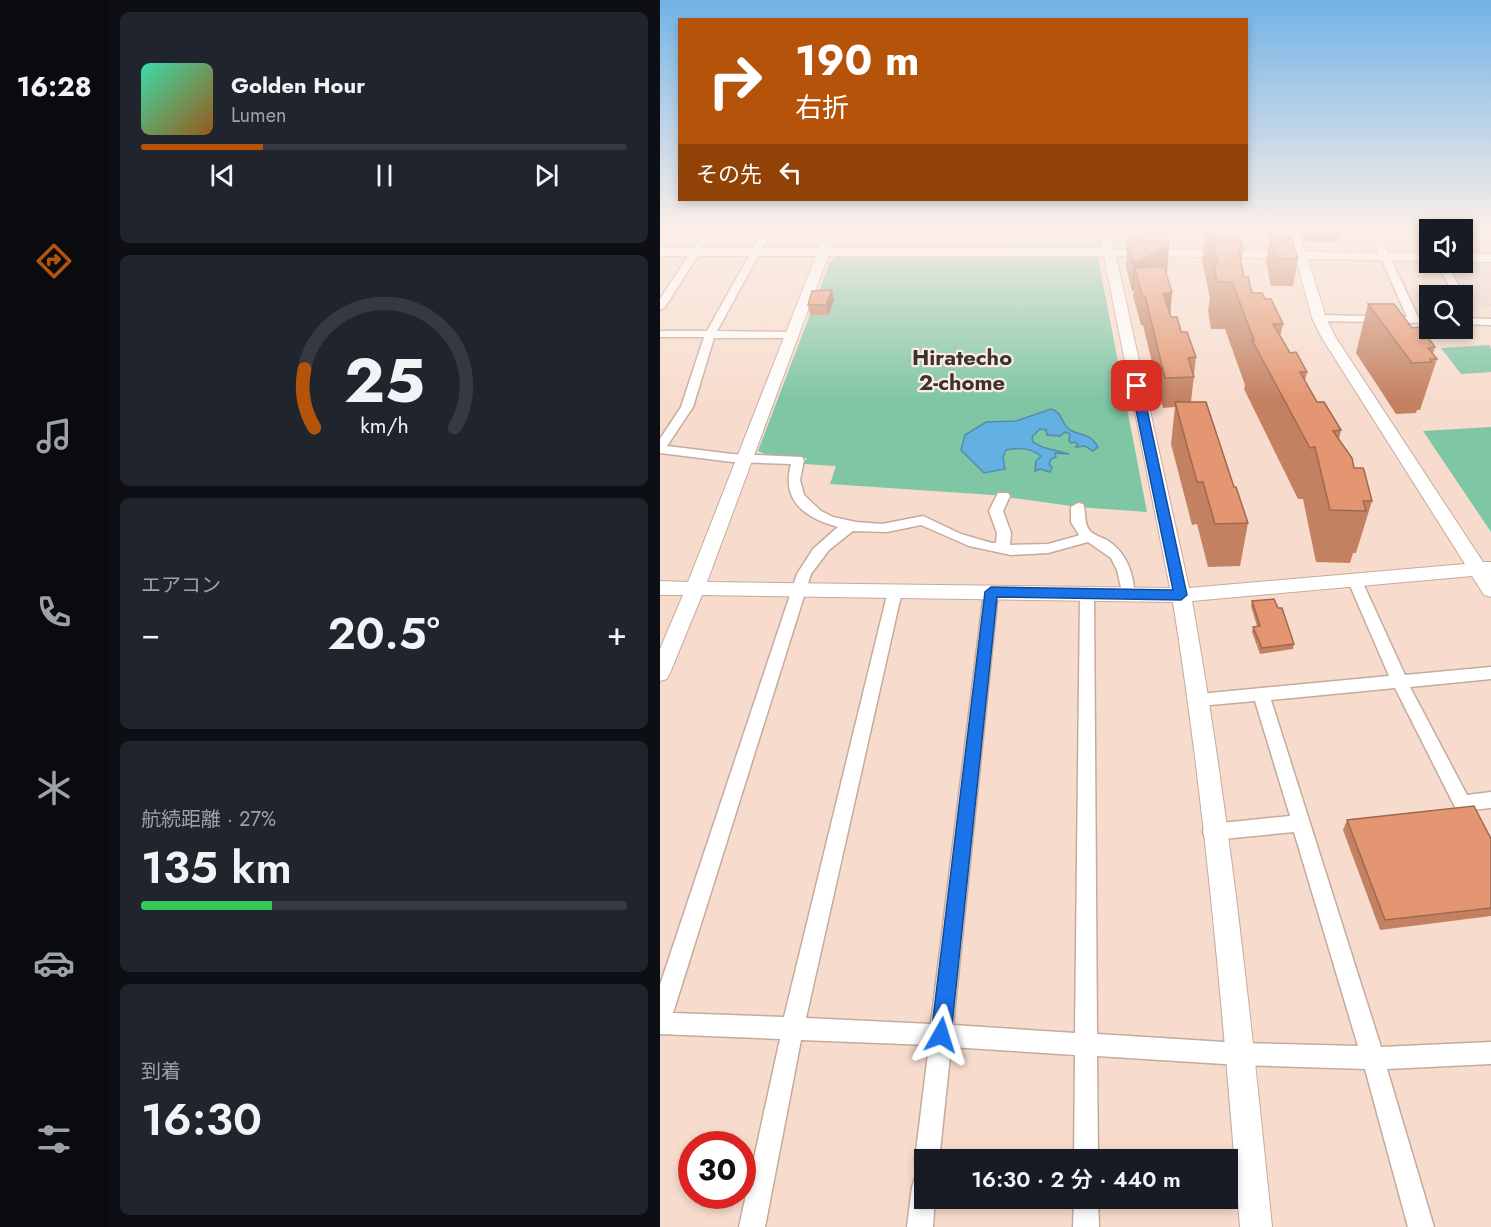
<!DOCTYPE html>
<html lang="ja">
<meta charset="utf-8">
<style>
:root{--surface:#171b24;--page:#20242c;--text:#f1f3f6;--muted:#9ea1a6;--line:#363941;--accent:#b45309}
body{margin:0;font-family:Jost,"Noto Sans JP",sans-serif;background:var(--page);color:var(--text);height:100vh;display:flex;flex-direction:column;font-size:22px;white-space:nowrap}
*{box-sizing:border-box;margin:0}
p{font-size:20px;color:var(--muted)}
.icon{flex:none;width:33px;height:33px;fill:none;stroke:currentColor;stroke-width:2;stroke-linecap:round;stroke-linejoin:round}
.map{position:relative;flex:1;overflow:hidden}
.sheet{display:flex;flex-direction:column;gap:12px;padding:12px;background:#0d0f14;width:552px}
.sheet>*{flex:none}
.hud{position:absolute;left:18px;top:18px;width:570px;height:183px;border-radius:0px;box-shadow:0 3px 9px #0003;background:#b45309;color:#fff;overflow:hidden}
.fabs{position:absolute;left:759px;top:219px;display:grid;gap:12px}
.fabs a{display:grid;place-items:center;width:54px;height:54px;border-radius:0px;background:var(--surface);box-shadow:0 3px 9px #0003;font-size:30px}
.speed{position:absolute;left:18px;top:1131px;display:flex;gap:12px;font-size:30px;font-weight:700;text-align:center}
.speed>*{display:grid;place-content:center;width:78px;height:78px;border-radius:50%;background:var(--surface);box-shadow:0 3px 9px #0003;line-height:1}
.speed .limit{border:9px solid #d22;background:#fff;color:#111}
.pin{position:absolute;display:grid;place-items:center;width:51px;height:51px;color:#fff;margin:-26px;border-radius:12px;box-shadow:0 3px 9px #0006}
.me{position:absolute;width:66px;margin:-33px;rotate:6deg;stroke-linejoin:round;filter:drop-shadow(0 0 4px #0008)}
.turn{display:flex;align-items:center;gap:21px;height:126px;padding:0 18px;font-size:27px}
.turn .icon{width:78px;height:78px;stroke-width:2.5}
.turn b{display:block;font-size:42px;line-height:51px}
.then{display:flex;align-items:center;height:57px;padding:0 18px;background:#0003;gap:12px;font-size:22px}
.big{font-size:45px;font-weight:600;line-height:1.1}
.sheet .widget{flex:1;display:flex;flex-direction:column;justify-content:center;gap:9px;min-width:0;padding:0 21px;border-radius:9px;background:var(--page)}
.sheet .dial{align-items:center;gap:0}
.dial svg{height:156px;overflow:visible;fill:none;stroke:var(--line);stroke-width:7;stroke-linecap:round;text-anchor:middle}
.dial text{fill:var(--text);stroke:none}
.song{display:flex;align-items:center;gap:18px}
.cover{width:72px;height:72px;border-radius:9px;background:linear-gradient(135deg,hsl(160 70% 55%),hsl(30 70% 35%))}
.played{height:6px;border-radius:3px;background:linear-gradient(90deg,var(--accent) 25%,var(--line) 25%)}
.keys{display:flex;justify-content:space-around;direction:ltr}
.heat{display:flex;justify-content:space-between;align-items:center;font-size:33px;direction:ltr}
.charge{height:9px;border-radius:4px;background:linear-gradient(90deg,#34c759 27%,var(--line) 0)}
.trip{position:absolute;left:254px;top:1149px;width:324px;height:60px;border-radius:0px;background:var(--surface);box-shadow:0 3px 9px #0003;font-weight:600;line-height:60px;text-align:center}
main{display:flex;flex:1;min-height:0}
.tabs{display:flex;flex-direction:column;width:108px;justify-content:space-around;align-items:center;background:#090b0e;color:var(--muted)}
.tabs .icon{width:42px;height:42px}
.tabs .selected{color:var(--accent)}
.tabs b{font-size:27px;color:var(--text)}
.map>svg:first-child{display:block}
.commercial{fill:#ebd2ca}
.medical{fill:#ebd1d0}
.green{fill:#7ec6a4}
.water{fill:#62b1e2;stroke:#578bac;stroke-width:1.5}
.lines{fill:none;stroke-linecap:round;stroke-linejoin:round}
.minor-casing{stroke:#c5ab9d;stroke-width:3}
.tertiary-casing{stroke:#c5ab9d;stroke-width:2}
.minor{fill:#fff;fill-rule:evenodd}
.tertiary{fill:#fff;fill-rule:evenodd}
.wall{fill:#c38161}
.shaded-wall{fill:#9f694f}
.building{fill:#e39671;stroke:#9f694f;stroke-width:1.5}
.route{fill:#1a73e8;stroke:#114b97;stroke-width:1.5}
.labels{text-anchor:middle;stroke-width:4.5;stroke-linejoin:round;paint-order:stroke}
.far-neighbourhood-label{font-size:22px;font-weight:bold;fill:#3d332d;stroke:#fcebe2}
</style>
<main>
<nav class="tabs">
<b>16:28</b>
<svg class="icon selected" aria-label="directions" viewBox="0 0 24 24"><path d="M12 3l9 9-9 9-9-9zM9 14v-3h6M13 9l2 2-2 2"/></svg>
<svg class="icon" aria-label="music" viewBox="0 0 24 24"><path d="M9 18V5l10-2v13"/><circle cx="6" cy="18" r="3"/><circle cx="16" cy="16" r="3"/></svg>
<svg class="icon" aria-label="phone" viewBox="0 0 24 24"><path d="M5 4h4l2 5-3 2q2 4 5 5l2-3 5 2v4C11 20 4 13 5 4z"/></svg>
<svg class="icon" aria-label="climate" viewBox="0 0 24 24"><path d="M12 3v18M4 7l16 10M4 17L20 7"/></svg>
<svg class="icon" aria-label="car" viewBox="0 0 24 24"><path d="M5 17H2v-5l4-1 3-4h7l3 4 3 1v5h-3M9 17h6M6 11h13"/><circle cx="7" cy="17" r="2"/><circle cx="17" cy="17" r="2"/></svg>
<svg class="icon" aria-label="filters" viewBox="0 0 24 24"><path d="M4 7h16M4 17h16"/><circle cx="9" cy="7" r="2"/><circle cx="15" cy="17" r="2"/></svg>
</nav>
<section class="sheet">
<div class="widget">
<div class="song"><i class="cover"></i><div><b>Golden Hour</b><p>Lumen</p></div></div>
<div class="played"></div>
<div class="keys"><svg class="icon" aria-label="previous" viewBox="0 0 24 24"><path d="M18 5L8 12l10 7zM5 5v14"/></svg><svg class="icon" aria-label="pause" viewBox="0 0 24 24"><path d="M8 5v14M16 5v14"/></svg><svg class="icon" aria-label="next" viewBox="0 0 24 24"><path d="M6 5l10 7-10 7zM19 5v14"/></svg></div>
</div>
<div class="widget dial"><svg viewBox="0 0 100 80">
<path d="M14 69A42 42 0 1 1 86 69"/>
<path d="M14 69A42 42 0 0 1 9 39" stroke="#b45309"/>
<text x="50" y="56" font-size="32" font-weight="700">25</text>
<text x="50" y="72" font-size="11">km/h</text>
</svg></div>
<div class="widget"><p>エアコン</p>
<div class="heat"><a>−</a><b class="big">20.5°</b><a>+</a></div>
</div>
<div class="widget"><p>航続距離 · 27%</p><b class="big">135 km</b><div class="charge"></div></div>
<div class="widget"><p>到着</p><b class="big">16:30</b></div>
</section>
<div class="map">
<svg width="831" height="1227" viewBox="0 0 831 1227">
<rect width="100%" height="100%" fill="#f7dccd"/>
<!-- commercial -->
<polygon class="commercial" points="823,262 831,270 831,306 807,305 783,263"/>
<!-- medical -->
<polygon class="medical" points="184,229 432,229 435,245 427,247 181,247 177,245"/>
<!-- green -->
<g class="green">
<polygon points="179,256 432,256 438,258 487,512 418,507 332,495 170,484 176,466 143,464 147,458 107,455 98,451 170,262"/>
<polygon points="829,345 831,348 831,372 801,374 781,348"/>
<polygon points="831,427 831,532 763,431"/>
</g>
<!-- water -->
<path class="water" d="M391,409C403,412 401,424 410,430C423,437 429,432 438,447L433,451L425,446L416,447L418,444L415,442L411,443L409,441L410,434L405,432L400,436L387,435L386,430L380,429L372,437L373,442L382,447L409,454L395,453L396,457L391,459L389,464L392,467L390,472L380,469L375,471L376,461L381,456C371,448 359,447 346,450L343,458L345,469L324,473L301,450L305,435L326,422L356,421Z"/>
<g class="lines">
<!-- minor casing -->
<g class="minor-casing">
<g id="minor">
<polygon points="46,229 55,229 5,307 0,310 0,299"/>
<path d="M104,229H113L57,331L130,332L135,335L130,338H54L33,407L7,446L72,454L142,457L144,460L140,480L144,495L161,511L173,517L196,522L222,524L263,516L301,534L332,543H336L337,533L329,511L338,493H348L350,496L343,511L351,533L350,545L388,544L417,536L419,535L411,522V507L418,503L423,504C427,513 423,523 430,531C434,535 441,537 447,540C464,551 472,568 474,588L467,593L462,592L457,570L451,558L428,542L388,553L351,555L309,546L261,525L227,532L193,531L169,550L151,574L13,1013L124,1017L228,591L235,586L242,591L146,1018L271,1024L324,592L331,587L338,592L293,1025L415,1033L420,594L427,589L434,594L437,1034L580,1043L698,1046L634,832L552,840L545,838L543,832L545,826L552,824L630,816L595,701L539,706L533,705L531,700L533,695L539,694L729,676L688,581L695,576L702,581L745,675L831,667V679L750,687L807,795L831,792V808L802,811L796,809L735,688L611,700L721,1047L831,1042V1064L727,1069L774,1227H748L705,1069L580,1065L437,1056L438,1160H414L415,1055L291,1047L279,1160H264V1171L259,1168L255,1160L269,1045L141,1040L105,1227H79L120,1039L0,1034V985L137,574L153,549L178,527C145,518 121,501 131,464L72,462L0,453V439L21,407L44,337H0V331H47Z"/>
<polygon points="708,229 717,229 758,317 770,317 770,323 659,321 654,318 659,315 747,317"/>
<rect x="793" y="229" width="8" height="1"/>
<polygon points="802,236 819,258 817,260 809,258 802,247"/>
<polygon points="777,262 786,262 804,296 802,298 802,296 794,296"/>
<polygon points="802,318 831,319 831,325 802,324"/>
<polygon points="264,1175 264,1198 275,1198 273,1227 247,1227 252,1187 255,1178"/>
<polygon points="414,1198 438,1198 439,1227 413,1227"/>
</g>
</g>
<!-- tertiary casing -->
<g class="tertiary-casing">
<g id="tertiary">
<path d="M167,229H178L171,248H442L438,229H450L454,249L634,251L627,229H639L645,252L770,253V261L648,259L666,318L676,338L823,562H831V597L824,595L812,576L532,601C569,808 591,1018 612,1227H580C563,1018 546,808 513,602L42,595L10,673L7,679L0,681V649L23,595H0V581L28,582L156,256H0V248H159ZM168,256H444L510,588L47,582ZM456,256L636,258L652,318L662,338L805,564L529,588Z"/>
<rect x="802" y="254" width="29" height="8"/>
</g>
</g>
<!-- minor -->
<use href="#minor" class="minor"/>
<!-- tertiary -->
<use href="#tertiary" class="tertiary"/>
</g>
<!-- wall -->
<g class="wall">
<polygon points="546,229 578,229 583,251 581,264 584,277 592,293 605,299 623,324 620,337 630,353 647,372 645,381 657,402 681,430 679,439 712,501 696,553 693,553 690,563 656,562 643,499 638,499 584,389 585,385 565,329 551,329 548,310 550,298 542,261"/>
<polygon points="641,229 680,229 677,242 644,241"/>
<polygon points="610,235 638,259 633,286 611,286 606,262"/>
<polygon points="467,240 507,274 506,274 510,315 536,357 531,402 574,487 588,523 580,566 548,567 537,524 532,525 511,444 515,407 503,408 483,325 481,325 473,296 474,290 472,291 466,267"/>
<polygon points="172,290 174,300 168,315 150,315 148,305"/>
<polygon points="708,304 752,328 775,347 773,354 777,359 760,410 757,410 756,413 736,414 696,353"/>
<polygon points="592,601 634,644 633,649 600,654 592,632 593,627 597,626 591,606"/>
<polygon points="687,820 831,839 831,916 720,930 683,830"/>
</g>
<!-- shaded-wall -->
<g class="shaded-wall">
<polygon points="509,246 507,274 480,287 475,268 474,290 472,291 473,263"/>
<polygon points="172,290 174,300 168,315 166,305"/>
<polygon points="512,292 510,320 503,294"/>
</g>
<!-- building -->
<g class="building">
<polygon points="550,229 578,229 583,251 579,251 584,277 588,277 592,293 602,293 605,299 611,299 623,324 613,324 630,353 636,352 647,372 640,372 657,402 664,402 681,430 673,431 692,458 694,468 703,468 704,470 712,501 703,501 706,511 670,510 655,447 650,448 592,340 594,340 572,282 557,282 554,264 558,264"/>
<polygon points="485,232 507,232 509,246 473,263 467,240"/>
<polygon points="610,235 631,236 638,259 616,259"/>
<polygon points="504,267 512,292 503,294 511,317 517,317 521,332 527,332 536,357 528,358 534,377 505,378 485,296 482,296 475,268"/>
<polygon points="172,290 166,305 148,305 152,291"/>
<polygon points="708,304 734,304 752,328 760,327 775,347 768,348 777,359 770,359 772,362 752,363"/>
<polygon points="515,402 546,402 574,487 576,487 588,523 555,524 543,482 537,482"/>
<polygon points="614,599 618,608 622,608 634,644 602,648 593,627 600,626 592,601"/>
<polygon points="814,806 831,839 831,908 725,920 687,820"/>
</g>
<!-- sky -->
<linearGradient id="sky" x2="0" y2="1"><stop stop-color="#72b3e6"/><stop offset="0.57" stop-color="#fbefe8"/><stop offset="1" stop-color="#fbefe8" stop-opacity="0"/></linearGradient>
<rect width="831" height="401" fill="url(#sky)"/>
<!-- route -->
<polygon class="route" points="477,383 482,386 527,595 521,600 337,597 291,1035 288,1042 281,1045 274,1042 271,1035 325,592 331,587 513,590 471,386"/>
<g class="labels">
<!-- far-neighbourhood labels -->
<g class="far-neighbourhood-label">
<text x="302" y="365">Hiratecho<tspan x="302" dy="25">2-chome</tspan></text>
</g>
</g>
</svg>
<div class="fabs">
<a><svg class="icon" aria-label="sound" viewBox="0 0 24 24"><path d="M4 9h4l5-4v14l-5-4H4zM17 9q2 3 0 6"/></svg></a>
<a><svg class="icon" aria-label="search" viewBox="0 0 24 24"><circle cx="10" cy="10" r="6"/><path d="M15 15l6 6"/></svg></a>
</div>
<div class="speed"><div class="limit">30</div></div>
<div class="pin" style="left:477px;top:386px;background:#d93025"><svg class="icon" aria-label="arrive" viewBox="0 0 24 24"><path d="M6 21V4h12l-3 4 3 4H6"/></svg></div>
<svg class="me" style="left:281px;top:1035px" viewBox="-20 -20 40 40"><path d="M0-17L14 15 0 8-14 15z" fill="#1a73e8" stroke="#fff" stroke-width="4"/></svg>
<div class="trip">16:30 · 2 分 · 440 m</div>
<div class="hud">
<div class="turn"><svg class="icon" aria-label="right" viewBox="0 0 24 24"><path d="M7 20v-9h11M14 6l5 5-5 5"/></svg><div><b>190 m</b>右折</div></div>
<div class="then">その先<svg class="icon" aria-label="left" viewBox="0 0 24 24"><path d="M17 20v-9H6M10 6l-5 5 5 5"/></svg></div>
</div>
</div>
</main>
